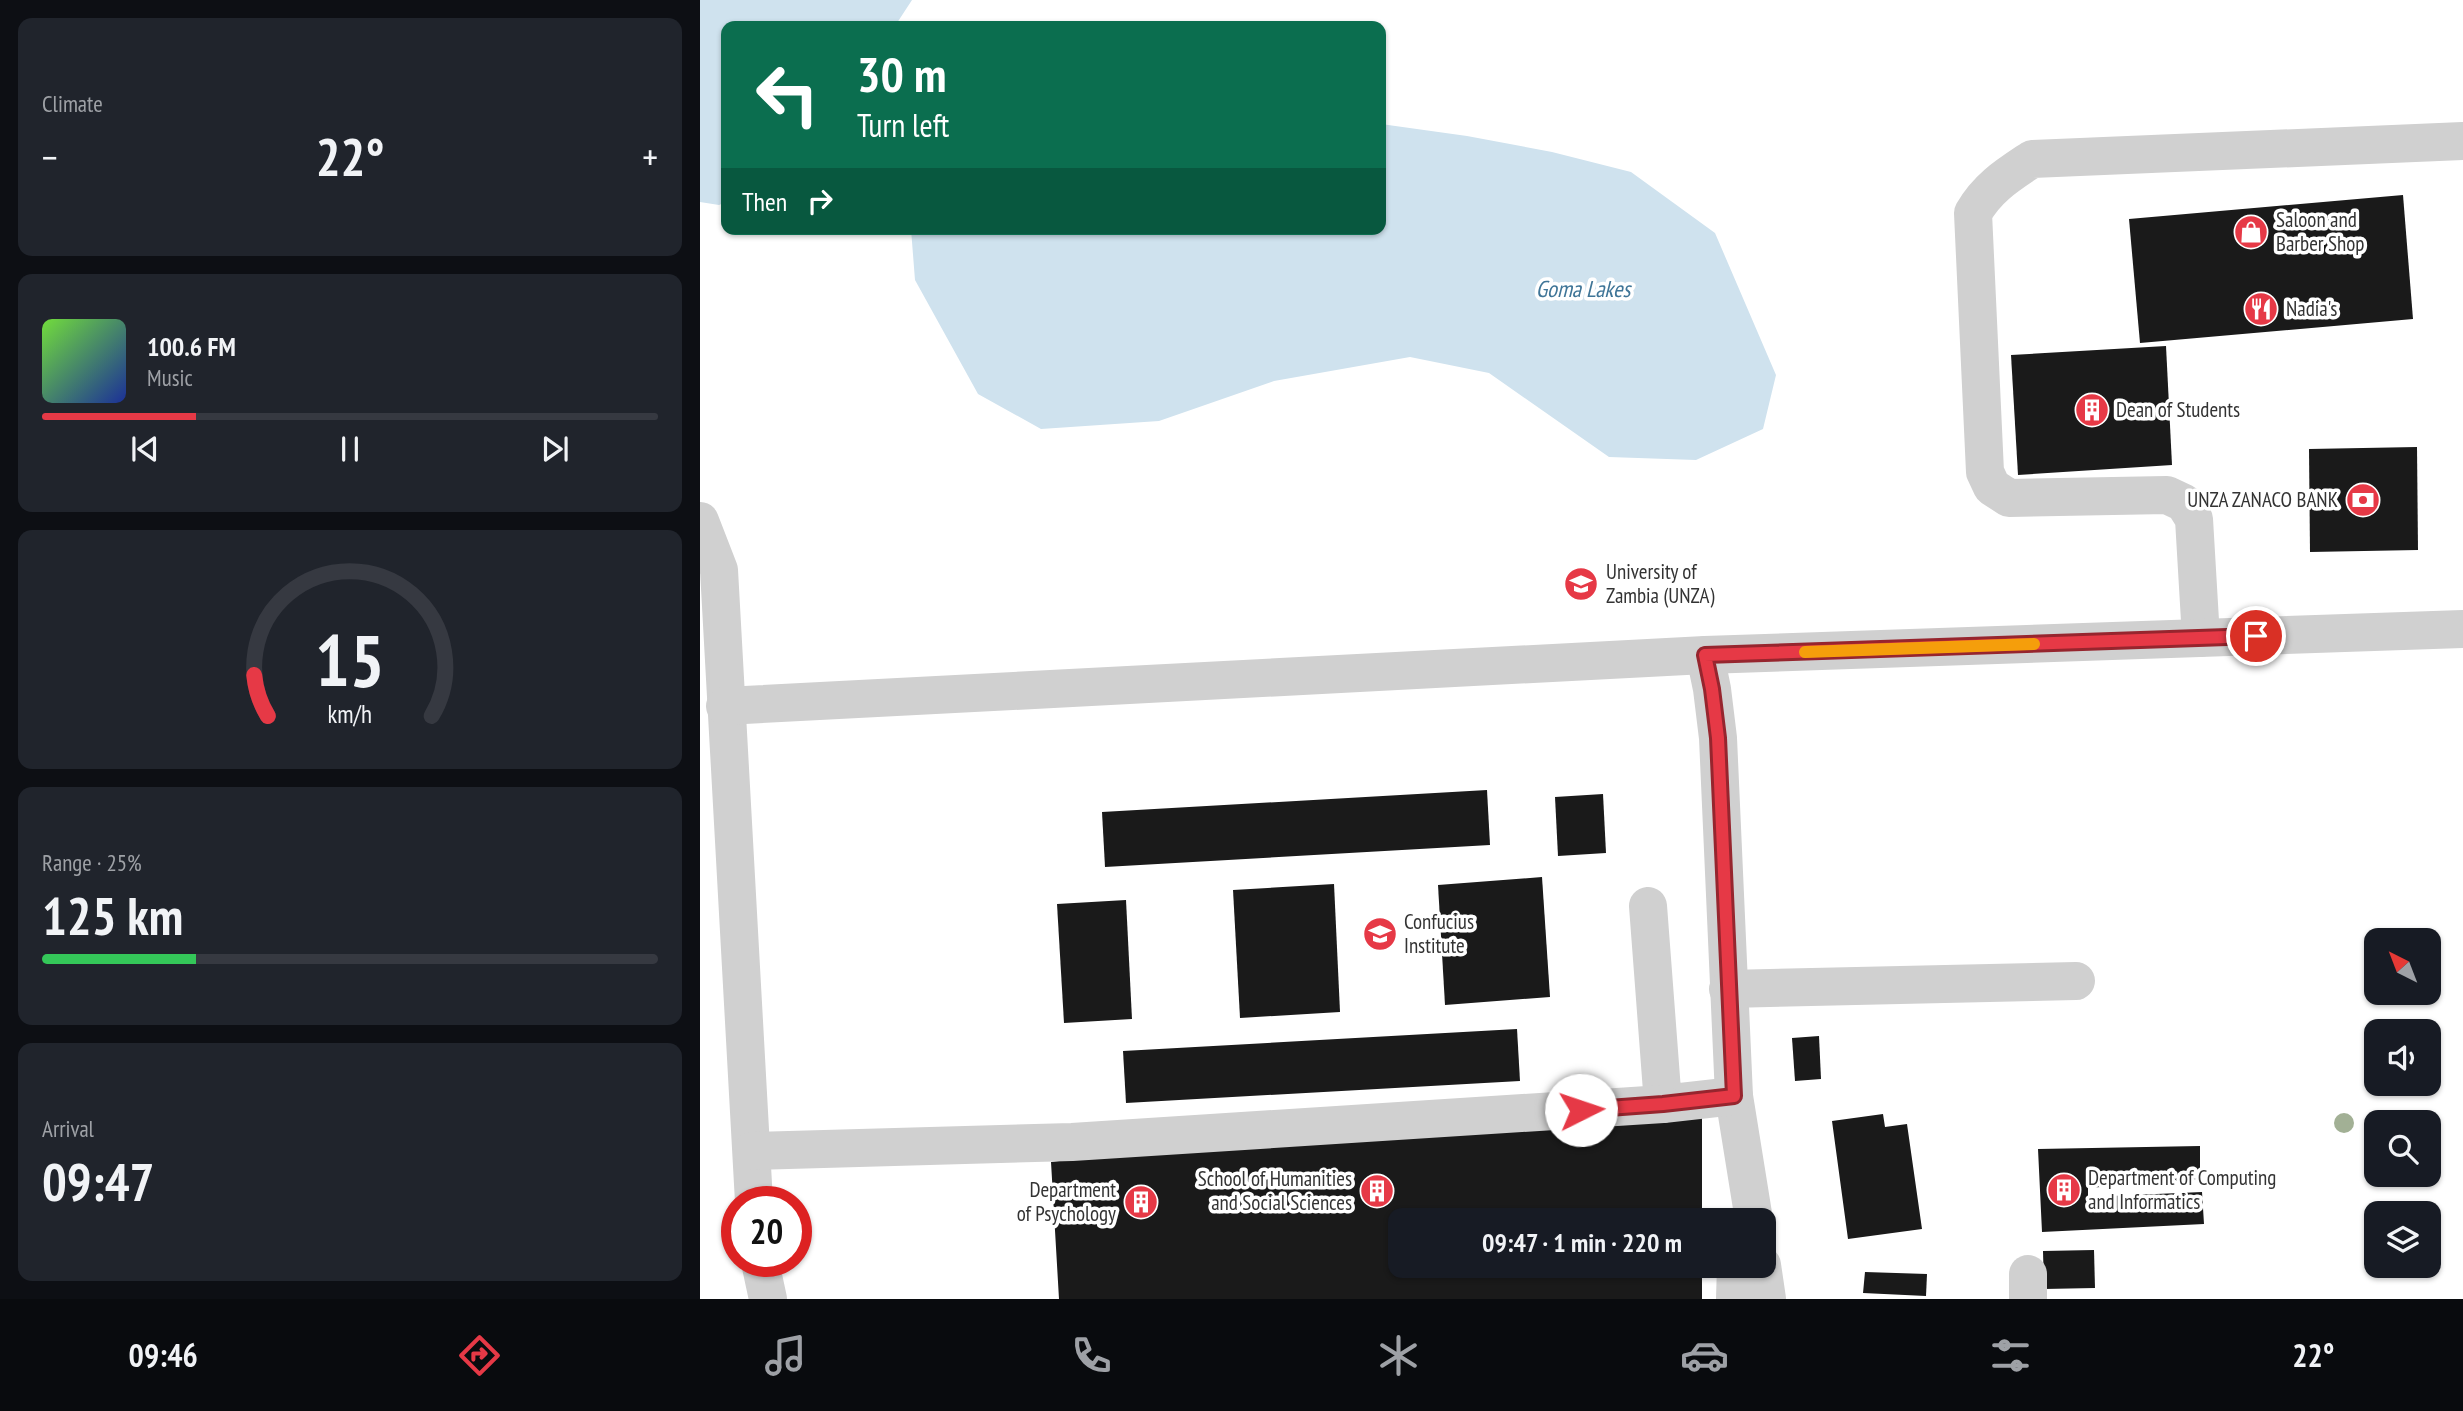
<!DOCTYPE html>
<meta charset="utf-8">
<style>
:root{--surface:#171b24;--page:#20242c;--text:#f1f3f6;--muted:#9ea1a6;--line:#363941;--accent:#e63946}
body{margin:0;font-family:"PT Sans Narrow",sans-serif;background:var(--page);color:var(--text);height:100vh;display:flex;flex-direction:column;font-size:26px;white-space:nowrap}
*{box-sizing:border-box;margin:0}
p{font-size:23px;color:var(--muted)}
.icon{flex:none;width:38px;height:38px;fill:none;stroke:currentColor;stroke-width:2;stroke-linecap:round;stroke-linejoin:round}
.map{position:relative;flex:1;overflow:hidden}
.drawer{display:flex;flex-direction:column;gap:18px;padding:18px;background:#0d0f14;width:700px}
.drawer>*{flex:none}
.guide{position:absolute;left:21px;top:21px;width:665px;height:214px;border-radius:14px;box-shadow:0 2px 5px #0004;background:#0b6e4f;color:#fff;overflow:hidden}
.needle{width:46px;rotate:318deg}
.buttons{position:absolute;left:1664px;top:928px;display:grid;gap:14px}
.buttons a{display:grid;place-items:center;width:77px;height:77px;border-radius:14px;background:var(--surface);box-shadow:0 2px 5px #0004;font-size:35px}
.speed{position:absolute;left:21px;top:1186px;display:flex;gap:14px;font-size:35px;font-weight:700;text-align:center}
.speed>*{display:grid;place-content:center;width:91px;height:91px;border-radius:50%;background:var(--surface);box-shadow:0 2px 5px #0004;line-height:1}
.speed .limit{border:10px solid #d22;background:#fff;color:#111}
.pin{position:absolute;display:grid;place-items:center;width:60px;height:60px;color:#fff;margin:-30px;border:4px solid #fff;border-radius:50%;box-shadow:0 2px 7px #0007}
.me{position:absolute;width:77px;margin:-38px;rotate:86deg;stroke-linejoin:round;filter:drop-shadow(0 0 5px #0008)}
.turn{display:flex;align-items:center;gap:24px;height:147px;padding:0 21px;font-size:32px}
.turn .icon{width:91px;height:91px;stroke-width:2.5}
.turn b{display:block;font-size:49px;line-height:60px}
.then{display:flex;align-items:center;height:66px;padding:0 21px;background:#0003;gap:14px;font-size:26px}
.big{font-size:52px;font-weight:700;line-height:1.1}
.drawer .card{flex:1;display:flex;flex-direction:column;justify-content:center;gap:10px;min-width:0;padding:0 24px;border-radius:14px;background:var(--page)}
.drawer .dial{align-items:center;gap:0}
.dial svg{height:182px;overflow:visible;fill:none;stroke:var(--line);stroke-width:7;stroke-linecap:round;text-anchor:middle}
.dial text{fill:var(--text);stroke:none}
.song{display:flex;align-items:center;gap:21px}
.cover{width:84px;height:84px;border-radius:10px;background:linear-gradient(135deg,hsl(100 70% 55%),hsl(230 70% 35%))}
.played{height:7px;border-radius:4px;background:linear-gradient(90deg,var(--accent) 25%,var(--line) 25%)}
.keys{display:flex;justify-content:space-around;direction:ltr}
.heat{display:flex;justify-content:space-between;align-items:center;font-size:38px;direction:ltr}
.charge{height:10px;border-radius:5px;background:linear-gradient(90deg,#34c759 25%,var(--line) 0)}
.trip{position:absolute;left:688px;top:1208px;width:388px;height:70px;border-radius:14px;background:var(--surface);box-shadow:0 2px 5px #0004;font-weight:700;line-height:70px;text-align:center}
.menu{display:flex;height:112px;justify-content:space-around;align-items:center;background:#090b0e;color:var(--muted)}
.menu .icon{width:49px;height:49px}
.menu .on{color:var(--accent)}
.menu b{font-size:32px;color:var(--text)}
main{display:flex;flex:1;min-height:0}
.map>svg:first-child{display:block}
.water{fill:#cfe2ee}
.building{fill:#1a1a1a}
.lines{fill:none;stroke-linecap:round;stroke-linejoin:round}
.minor{stroke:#d0d0d0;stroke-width:38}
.tree{fill:#a2b095}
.route-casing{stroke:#96252e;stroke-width:18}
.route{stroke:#e63946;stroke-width:12}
.slow{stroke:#f59e0b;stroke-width:12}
.labels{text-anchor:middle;stroke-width:7;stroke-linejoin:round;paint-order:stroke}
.poi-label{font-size:21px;fill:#333;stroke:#fff;text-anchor:start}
.water-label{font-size:23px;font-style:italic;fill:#3f7597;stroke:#fff}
</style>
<main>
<section class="drawer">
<div class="card"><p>Climate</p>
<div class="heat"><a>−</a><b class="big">22°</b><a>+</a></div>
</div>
<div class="card">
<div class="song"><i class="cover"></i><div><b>100.6 FM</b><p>Music</p></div></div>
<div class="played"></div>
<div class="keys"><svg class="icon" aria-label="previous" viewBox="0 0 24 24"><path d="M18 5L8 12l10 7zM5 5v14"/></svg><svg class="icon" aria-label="pause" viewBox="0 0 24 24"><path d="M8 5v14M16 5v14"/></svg><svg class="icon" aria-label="next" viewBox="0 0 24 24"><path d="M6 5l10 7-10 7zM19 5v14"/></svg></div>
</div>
<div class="card dial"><svg viewBox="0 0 100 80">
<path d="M14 69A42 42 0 1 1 86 69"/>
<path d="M14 69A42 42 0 0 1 8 51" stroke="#e63946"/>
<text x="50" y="56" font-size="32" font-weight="700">15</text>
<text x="50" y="72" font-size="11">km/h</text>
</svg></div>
<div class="card"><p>Range · 25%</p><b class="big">125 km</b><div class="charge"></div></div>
<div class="card"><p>Arrival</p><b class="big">09:47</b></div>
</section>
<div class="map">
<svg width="1763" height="1299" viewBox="0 0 1763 1299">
<rect width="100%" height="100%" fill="#fff"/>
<!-- water -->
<g class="water">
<polygon points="0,0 212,0 195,26 26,26 26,202 19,205 0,202"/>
<polygon points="681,124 767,136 852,152 931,172 1015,233 1076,375 1063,429 996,460 909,457 789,373 710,357 574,381 459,421 341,429 278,394 215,280 211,229 681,229"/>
</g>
<!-- building -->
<g class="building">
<polygon points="1703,195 1713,319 1440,343 1429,219"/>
<polygon points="1466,346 1472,465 1318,475 1311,355"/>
<polygon points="1717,447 1718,550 1610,552 1609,449"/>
<polygon points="787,790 790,845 405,867 402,812"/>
<polygon points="903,794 906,853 858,856 855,797"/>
<polygon points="842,877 850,997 745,1005 738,885"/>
<polygon points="634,884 640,1012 540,1018 533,890"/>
<polygon points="426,900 432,1019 364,1023 357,904"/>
<polygon points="817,1029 820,1081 426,1103 423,1051"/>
<polygon points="1119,1036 1121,1079 1095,1081 1092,1038"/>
<polygon points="1002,1108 1002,1220 700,1220 700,1265 1002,1265 1002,1299 359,1299 351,1162 628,1128"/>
<polygon points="1183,1114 1185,1127 1207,1124 1222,1229 1148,1239 1132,1121"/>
<polygon points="1500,1146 1500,1179 1388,1188 1388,1197 1502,1192 1504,1224 1342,1232 1338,1149"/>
<polygon points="1394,1250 1395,1288 1344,1289 1343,1251"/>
<polygon points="1165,1272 1227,1274 1226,1296 1163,1293"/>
</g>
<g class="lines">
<!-- minor -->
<g class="minor">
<polyline points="0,521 19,570 54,1202"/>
<path d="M1501,638L1494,519L1484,503L1467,495L1309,498L1292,487L1285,472L1273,213C1288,187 1308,175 1332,159L1763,141"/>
<polyline points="1005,655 1012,689 1018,738 1034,1096 1054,1220"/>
<polyline points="25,706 1005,655 1763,629"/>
<polyline points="948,906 963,1104 1034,1096"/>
<polyline points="1028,989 1376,981"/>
<polyline points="52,1151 372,1142 963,1104"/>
<polyline points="60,1262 68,1299"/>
<polyline points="1062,1265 1067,1299"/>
<polyline points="1035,1299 1036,1265"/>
<polyline points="1328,1299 1328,1274"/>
</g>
</g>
<!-- trees -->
<circle class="tree" cx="1644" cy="1123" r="10"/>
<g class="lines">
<!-- route casing -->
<g class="route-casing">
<polyline id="route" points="881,1110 963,1104 1034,1096 1018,738 1012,689 1005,655 1556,636"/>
</g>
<!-- route -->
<use href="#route" class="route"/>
<!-- slow -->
<polyline class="slow" points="1105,652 1334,644"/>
</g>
<!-- icons -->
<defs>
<g id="shop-disc" transform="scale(1.75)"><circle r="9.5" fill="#e63946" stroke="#fff"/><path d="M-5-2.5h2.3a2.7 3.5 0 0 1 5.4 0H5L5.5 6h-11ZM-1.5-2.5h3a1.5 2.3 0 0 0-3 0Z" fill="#fff"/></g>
<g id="restaurant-disc" transform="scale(1.75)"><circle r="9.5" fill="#e63946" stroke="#fff"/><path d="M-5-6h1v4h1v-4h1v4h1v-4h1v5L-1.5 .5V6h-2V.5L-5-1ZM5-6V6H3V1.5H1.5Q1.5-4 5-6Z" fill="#fff"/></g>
<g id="building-disc" transform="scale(1.75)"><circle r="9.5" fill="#e63946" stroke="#fff"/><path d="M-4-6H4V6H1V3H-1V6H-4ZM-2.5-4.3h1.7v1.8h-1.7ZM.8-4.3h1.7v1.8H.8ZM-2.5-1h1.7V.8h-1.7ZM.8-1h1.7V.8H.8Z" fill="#fff"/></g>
<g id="bank-disc" transform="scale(1.75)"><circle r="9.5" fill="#e63946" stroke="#fff"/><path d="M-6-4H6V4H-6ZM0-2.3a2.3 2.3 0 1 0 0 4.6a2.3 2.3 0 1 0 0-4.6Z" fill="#fff"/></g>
<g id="university-disc" transform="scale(1.75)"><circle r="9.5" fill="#e63946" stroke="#fff"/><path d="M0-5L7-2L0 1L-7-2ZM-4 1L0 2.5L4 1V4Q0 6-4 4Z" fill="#fff"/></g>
</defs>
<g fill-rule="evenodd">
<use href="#shop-disc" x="1551" y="232"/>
<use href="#restaurant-disc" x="1561" y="309"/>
<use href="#building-disc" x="1392" y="410"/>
<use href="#bank-disc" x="1663" y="500"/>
<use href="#university-disc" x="881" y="584"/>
<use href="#university-disc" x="680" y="934"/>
<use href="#building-disc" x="1364" y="1190"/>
<use href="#building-disc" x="677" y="1191"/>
<use href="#building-disc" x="441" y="1202"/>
</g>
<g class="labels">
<!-- poi labels -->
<g class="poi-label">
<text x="1576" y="227">Saloon and<tspan x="1576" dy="24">Barber Shop</tspan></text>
<text x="1586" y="316">Nadia's</text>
<text x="1416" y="417">Dean of Students</text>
<text x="1638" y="507" text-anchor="end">UNZA ZANACO BANK</text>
<text x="906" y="579">University of<tspan x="906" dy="24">Zambia (UNZA)</tspan></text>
<text x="704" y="929">Confucius<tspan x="704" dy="24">Institute</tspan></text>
<text x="1388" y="1185">Department of Computing<tspan x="1388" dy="24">and Informatics</tspan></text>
<text x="652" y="1186" text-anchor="end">School of Humanities<tspan x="652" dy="24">and Social Sciences</tspan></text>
<text x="416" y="1197" text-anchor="end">Department<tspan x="416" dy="24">of Psychology</tspan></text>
</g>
<!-- water labels -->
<g class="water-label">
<text x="883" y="297">Goma Lakes</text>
</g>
</g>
</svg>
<div class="buttons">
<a><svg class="needle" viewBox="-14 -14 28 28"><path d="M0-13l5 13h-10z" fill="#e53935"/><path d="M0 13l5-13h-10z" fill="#9ea1a6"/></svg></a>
<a><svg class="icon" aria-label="sound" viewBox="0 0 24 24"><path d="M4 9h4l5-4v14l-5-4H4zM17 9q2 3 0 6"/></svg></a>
<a><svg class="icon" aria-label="search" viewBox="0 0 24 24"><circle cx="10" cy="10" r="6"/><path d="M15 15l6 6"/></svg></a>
<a><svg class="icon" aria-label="layers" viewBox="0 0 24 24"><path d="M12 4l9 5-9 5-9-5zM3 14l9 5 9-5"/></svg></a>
</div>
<div class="speed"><div class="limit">20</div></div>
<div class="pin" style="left:1556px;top:636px;background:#d93025"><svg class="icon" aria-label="arrive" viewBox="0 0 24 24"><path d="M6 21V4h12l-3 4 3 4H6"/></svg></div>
<svg class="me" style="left:881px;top:1110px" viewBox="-20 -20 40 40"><circle r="19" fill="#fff"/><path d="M0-13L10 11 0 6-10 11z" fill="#e63946"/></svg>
<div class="trip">09:47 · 1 min · 220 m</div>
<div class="guide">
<div class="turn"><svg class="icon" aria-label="left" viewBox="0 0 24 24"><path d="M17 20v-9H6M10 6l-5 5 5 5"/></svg><div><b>30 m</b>Turn left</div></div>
<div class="then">Then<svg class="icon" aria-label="right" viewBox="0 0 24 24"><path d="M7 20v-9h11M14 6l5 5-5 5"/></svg></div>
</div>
</div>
</main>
<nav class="menu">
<b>09:46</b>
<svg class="icon on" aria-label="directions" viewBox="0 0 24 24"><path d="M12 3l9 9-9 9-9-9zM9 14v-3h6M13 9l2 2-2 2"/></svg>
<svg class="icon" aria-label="music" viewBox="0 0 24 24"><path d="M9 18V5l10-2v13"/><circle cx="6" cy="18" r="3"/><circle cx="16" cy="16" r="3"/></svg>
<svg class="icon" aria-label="phone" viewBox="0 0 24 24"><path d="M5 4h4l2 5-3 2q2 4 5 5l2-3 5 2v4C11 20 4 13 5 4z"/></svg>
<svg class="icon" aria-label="climate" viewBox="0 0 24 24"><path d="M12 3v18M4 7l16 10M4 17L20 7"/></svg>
<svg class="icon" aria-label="car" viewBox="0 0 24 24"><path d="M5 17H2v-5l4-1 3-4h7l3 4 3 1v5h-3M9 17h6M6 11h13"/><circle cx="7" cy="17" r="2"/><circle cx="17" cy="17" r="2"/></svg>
<svg class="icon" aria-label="filters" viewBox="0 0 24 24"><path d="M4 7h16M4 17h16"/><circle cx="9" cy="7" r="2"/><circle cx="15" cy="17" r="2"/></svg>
<b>22°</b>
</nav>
